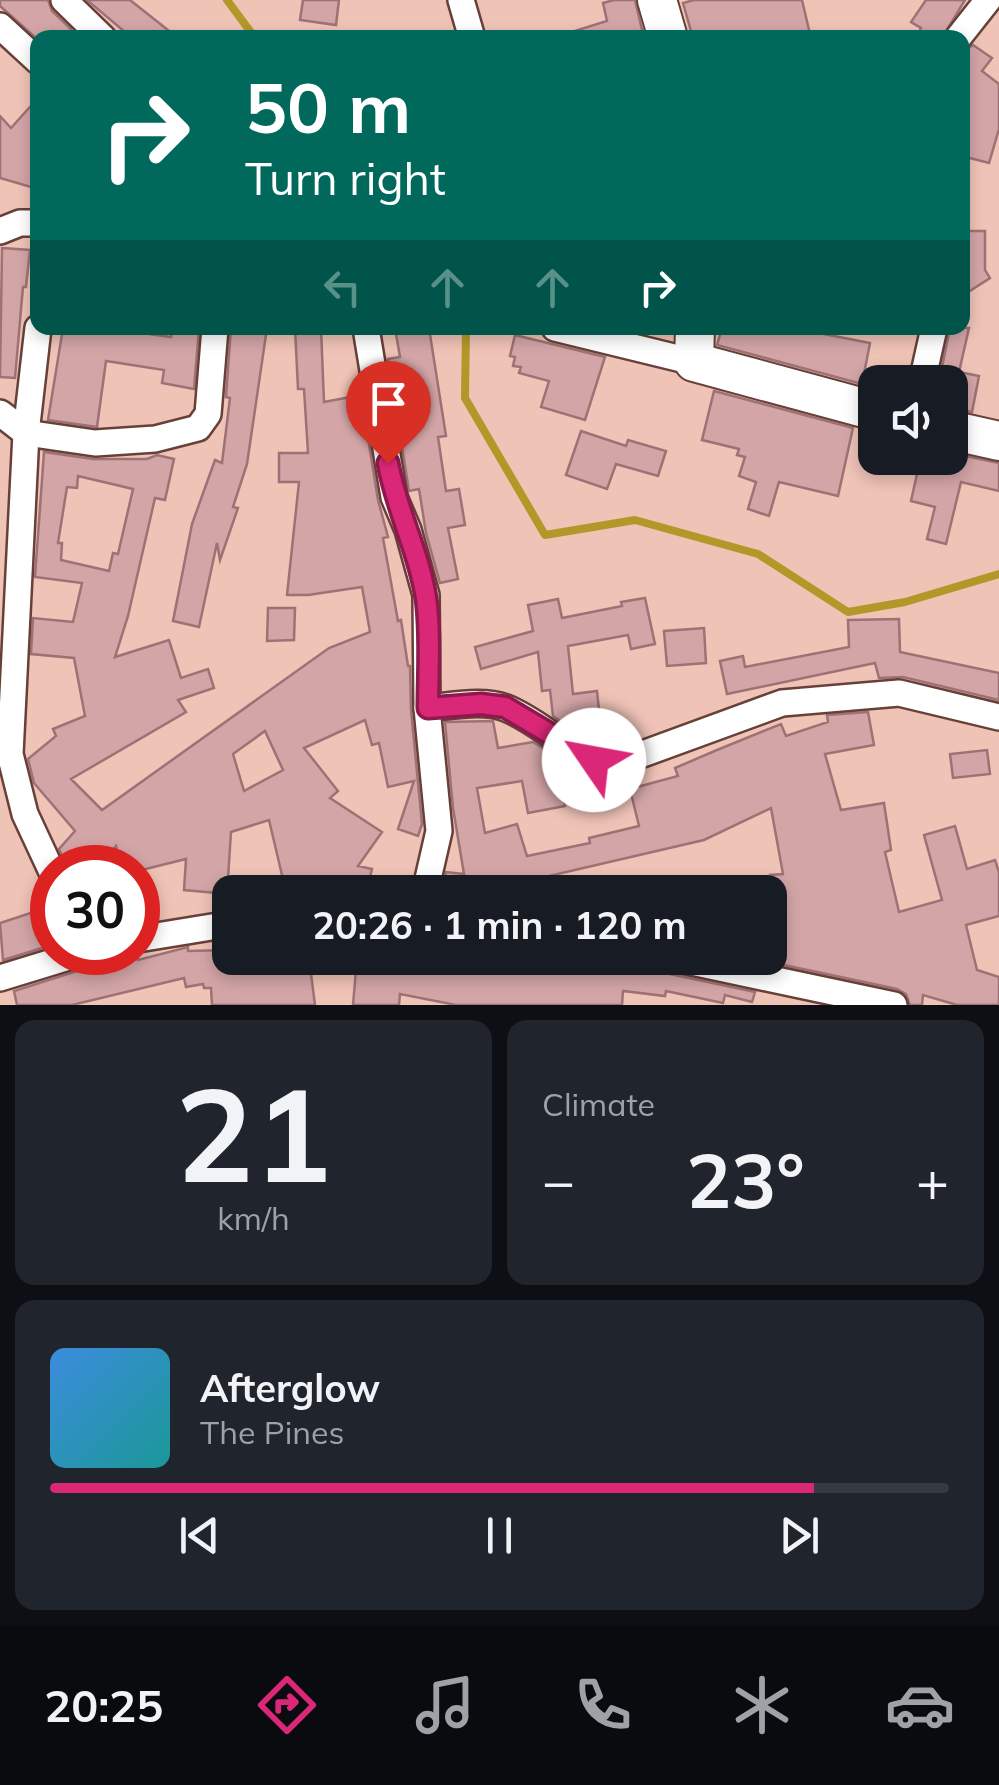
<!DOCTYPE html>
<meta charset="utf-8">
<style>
:root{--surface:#171b24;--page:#20242c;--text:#f1f3f6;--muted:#9ea1a6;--line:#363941;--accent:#db2777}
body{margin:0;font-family:Mulish,sans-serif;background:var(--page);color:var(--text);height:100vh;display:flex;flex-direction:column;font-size:38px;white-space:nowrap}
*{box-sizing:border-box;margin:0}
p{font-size:32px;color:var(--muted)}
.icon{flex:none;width:55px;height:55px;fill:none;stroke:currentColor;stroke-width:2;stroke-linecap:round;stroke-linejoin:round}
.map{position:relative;height:1005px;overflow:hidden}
.sheet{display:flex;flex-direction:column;gap:15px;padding:15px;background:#0d0f14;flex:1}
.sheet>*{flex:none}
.guide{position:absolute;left:30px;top:30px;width:940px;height:305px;border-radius:20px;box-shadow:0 5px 15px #0003;background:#00695c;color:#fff;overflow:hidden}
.fabs{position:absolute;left:858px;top:365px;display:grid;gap:20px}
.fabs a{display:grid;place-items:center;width:110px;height:110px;border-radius:20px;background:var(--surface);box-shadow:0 5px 15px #0003;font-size:50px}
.speed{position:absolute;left:30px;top:845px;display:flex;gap:20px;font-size:50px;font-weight:700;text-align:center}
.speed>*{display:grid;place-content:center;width:130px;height:130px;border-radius:50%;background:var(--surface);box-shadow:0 5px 15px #0003;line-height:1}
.speed .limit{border:15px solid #d22;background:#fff;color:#111}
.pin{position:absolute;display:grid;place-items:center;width:85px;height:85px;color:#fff;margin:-102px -42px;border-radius:50% 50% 50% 0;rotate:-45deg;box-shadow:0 0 10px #0007}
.pin .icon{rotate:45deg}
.me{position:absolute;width:110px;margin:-55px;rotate:303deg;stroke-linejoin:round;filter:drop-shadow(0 0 8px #0008)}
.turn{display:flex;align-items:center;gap:35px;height:210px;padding:0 50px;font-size:45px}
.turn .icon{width:130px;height:130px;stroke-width:2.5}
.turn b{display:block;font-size:70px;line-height:85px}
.lanes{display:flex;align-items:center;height:95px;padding:0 50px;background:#0003;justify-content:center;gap:50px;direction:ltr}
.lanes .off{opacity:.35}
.big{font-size:75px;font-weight:700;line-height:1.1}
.sheet .widget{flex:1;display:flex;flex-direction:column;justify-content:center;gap:15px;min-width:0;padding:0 35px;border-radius:20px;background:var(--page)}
.sheet .dial{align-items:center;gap:0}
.dial b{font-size:130px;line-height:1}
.song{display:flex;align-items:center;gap:30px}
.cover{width:120px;height:120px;border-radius:15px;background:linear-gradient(135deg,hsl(210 70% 55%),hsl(180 70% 35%))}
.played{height:10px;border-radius:5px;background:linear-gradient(90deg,var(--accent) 85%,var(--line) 85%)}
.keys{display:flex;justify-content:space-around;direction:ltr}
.heat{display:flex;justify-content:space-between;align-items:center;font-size:55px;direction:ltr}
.sheet .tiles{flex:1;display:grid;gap:15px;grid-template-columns:1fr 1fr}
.widget:last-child{grid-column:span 2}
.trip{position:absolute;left:212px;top:875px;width:575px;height:100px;border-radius:20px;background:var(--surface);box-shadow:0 5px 15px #0003;font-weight:700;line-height:100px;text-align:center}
.tab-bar{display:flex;height:160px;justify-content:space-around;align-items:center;background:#090b0e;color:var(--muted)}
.tab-bar .icon{width:70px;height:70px}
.tab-bar .current{color:var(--accent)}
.tab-bar b{font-size:45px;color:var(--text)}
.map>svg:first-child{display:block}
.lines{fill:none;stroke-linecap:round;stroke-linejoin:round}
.stream{stroke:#b39829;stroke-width:8}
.building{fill:#d3a5a7;stroke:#9e7275;stroke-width:2.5;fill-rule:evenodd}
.street-casing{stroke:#674138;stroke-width:30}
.secondary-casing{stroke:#674138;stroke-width:42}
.street{stroke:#fff;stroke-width:25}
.secondary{stroke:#fff;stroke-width:38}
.route-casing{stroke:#8e194d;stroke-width:25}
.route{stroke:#db2777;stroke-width:18}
</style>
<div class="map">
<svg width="999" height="1005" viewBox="0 0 999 1005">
<rect width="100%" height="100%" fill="#f0c3b7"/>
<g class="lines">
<!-- stream -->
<g class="stream">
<polyline points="227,0 255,38"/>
<polyline points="466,328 465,398 545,535 635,520 758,554 848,612 905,602 999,574"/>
</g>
</g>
<!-- building -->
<g class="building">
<polygon points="0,0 48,0 52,11 71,29 61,38 36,38 0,6"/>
<polygon points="87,0 130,0 178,38 132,38"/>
<polygon points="303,0 339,0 336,25 300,20"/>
<polygon points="614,0 635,0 644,38 569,38 568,33 607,21 603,3"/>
<polygon points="694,0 802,0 810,34 794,38 693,38 683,3"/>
<polygon points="926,0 965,0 942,38 916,38 921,28 911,22"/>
<polygon points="973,45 992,58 982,71 999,84 999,129 989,163 962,156 962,53"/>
<polygon points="38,98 38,189 0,178 0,116 11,128"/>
<polygon points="962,231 985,231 985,270 990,278 962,296"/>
<polygon points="2,248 30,250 26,287 23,287 15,378 0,377"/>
<polygon points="63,328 107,328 171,337 173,328 199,328 194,389 162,383 164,370 106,361 97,427 48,420"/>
<polygon points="231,328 267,328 247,464 233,507 238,508 220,560 217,543 199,627 173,621 192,524 215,460 222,463 230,398 226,397"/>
<path d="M295,328H321L324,402L361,395L378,500L388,537L383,538L398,621L401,620L408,666H410L411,710L422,824L418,836L398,829L414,781L388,787L379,743L372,745L365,720L304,748L338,791L330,798L382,832L358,866L372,869L366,892H286L269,820L231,832L227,894L184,890L186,859L138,871V868H121L116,846L97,868H67L59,849L75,831L34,783L28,759L56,736L53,729L85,716L74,658L31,654L33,618L73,622L82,583L35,577L44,452L93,459H147L157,455L174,459L165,500L155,498L128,616L115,657L169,640L181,678L208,669L214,688L178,700L186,712L71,779L102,810L329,648L370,632L362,587L308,595H287L299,482H279V453H308L304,389H298ZM78,476L133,489L118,554L113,553L109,571L61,560L62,543H58L67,487L77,488ZM265,731L283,770L244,791L233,754Z"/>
<polygon points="395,328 429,328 446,436 438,437 446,491 459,489 465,525 448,528 458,579 440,583 426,533 419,489 409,491 388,359 400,357"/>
<polygon points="722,328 793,328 870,343 862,384 717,345"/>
<polygon points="950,328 969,328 959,372 979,376 972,412 950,408 950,382 939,382"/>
<polygon points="515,335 605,357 585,420 541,407 549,381 519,373 521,367 513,366 515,357 510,356"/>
<polygon points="714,391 853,428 838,496 779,482 769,516 748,509 756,482 739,476 745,457 737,455 739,449 702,440"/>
<polygon points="581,431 626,446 628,440 666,451 658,476 616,464 607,489 566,475"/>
<polygon points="955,454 999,463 999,491 961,482 946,544 927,539 935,507 911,501 917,474 880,464 880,458 954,458"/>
<polygon points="645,598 655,644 631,649 628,635 568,646 573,694 597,691 600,719 563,723 553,716 550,690 542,691 538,652 481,669 475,647 533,631 528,605 558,599 562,618 622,606 621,602"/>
<polygon points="268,608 295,608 294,640 267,641"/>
<polygon points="899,619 900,652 999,673 999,700 903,677 879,678 875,663 727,694 720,661 743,656 745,667 849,647 848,620"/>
<polygon points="704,628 706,663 667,666 664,631"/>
<polygon points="868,712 874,745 825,754 841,810 884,803 891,850 885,852 899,912 942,900 924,835 955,826 967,869 995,860 999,872 999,916 966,925 977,970 999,977 999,1005 957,1005 923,995 922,1005 910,1005 906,994 897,989 770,962 770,875 783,874 771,808 704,840 506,886 506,892 442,892 446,872 464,874 453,808 445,722 493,721 498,748 533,742 568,764 558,768 565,806 528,813 522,781 477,788 485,833 517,824 527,856 590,843 589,838 639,826 630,789 678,776 675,768 717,750 781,724 786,736 828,722 827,715"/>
<polygon points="987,750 990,774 953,778 950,754"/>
<polygon points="52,906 52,945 3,960 0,923"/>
<polygon points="188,947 188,951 230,950 230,958 309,958 315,1005 212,1005 211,988 204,988 203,984 186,987 184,978 72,1005 17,1005 14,991 93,966 137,956 138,960"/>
<polygon points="357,958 587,958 661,968 670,974 755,992 752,1002 725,995 723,1003 666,991 665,996 623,991 622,1005 456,1005 400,994 399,1005 353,1005"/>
</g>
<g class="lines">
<!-- street casing -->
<g class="street-casing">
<g id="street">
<polyline points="64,0 103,38"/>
<polyline points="461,0 472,38"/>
<polyline points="0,26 38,61"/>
<polyline points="958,38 988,0"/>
<polyline points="0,231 20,223 38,223"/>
<polyline points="38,328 26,433 95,443 155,439 198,428 208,414 215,328"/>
<polyline points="366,328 394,497 408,530 426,595 427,708 439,831 425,892"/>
<polyline points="555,328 694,362"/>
<polyline points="922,382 934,328"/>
<polyline points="0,413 26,433 10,754 25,814 52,872"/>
<path d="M427,708C452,706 483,699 506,708C544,723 576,762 618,763L782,703L899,693L999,717"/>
<polyline points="138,939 230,924"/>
<polyline points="673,958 894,1005"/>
<polyline points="0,978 85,952"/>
</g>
</g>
<!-- secondary casing -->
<g class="secondary-casing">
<g id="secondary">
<polyline points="657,0 668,38"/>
<polyline points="695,328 694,362 875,411"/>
<polyline points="950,430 999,441"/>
</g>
</g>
<!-- street -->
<use href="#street" class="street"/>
<!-- secondary -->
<use href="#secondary" class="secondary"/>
</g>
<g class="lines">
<!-- route casing -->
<g class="route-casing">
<path id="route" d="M388,463C396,509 419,552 426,598C431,634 428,672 428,708L481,704L505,707L594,760"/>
</g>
<!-- route -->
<use href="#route" class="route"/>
</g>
</svg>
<div class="fabs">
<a><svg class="icon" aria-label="sound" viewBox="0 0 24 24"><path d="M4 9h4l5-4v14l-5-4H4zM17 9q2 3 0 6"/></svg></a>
</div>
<div class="speed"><div class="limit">30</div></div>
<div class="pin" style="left:388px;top:463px;background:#d93025"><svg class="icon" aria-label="arrive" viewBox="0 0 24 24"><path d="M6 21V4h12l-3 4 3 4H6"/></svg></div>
<svg class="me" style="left:594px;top:760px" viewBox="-20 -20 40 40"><circle r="19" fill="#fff"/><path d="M0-13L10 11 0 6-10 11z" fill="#db2777"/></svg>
<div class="trip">20:26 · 1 min · 120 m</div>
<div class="guide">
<div class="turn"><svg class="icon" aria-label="right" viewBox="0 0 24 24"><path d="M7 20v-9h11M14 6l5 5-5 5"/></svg><div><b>50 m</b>Turn right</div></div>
<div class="lanes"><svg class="icon off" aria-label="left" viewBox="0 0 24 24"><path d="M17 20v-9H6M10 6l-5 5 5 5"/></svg><svg class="icon off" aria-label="ahead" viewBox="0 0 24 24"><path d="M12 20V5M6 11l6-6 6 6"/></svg><svg class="icon off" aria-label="ahead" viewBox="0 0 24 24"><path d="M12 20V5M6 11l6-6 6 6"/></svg><svg class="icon" aria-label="right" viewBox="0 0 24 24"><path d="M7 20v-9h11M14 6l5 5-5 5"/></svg></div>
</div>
</div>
<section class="sheet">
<div class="tiles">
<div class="widget dial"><b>21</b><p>km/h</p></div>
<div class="widget"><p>Climate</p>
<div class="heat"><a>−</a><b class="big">23°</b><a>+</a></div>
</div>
<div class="widget">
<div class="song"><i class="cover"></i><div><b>Afterglow</b><p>The Pines</p></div></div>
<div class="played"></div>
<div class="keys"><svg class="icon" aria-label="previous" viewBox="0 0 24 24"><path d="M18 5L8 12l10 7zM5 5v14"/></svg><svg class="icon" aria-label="pause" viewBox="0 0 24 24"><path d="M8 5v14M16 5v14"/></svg><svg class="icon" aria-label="next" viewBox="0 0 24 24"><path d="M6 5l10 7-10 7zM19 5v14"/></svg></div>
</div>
</div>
</section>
<nav class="tab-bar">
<b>20:25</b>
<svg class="icon current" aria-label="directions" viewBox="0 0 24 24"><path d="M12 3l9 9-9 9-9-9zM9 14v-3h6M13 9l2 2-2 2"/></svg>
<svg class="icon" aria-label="music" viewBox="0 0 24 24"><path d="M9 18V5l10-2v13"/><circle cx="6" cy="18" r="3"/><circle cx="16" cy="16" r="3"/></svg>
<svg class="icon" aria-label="phone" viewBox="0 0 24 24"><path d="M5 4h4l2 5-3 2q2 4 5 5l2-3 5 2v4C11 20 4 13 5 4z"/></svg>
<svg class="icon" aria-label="climate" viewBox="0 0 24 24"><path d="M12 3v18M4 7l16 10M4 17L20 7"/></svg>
<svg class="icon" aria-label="car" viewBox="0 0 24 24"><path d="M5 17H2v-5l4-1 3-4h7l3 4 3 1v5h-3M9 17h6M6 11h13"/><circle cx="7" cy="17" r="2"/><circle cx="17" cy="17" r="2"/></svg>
</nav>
